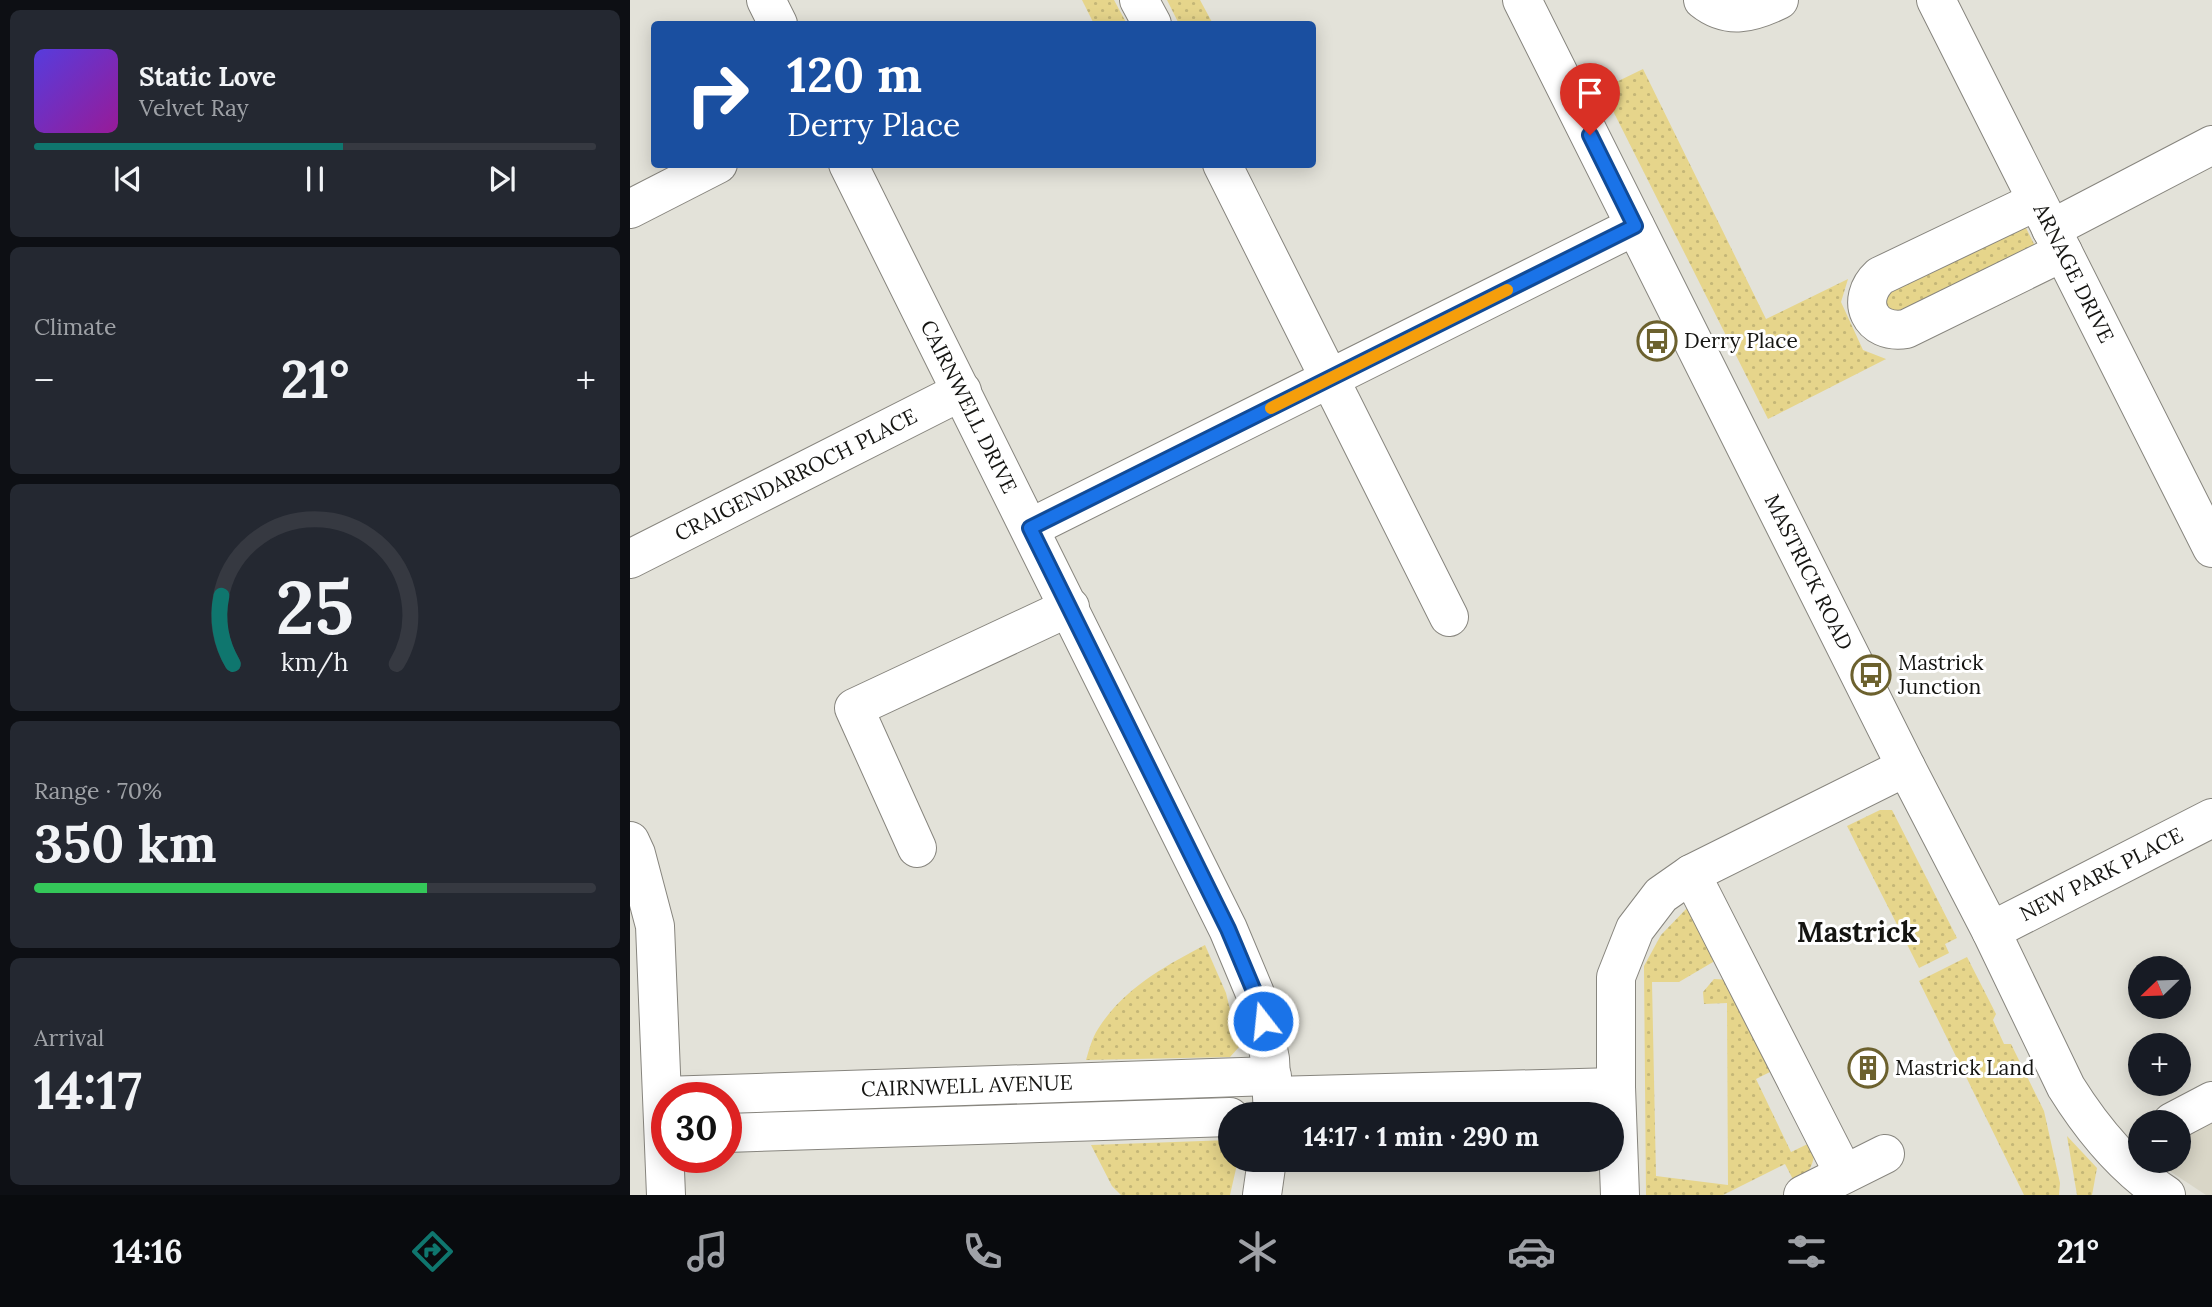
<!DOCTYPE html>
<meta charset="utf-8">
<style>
:root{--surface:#171b24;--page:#242831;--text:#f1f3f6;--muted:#9ea1a6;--line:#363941;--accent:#0f766e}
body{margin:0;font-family:Lora,serif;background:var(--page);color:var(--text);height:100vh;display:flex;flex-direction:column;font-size:26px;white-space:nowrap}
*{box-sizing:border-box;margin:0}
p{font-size:23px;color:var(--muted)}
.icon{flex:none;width:38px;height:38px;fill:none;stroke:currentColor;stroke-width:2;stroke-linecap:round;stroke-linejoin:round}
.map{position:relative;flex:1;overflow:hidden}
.details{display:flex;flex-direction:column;gap:10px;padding:10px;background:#0d0f14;width:630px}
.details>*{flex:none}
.top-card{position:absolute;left:21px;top:21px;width:665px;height:147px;border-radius:7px;box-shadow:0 4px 18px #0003;background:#1a4fa0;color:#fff;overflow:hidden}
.needle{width:46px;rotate:247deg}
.fabs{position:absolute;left:1498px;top:956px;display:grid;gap:14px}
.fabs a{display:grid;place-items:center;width:63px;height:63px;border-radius:50%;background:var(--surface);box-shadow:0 4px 18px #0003;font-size:35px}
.speed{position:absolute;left:21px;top:1082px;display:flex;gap:14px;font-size:35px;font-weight:700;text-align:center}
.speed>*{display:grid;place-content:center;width:91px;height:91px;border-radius:50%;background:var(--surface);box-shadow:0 4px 18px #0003;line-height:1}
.speed .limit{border:10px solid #d22;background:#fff;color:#111}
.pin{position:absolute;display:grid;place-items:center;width:60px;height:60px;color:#fff;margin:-72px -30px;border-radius:50% 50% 50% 0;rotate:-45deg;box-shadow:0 0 7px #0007}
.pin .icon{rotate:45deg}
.me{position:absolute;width:77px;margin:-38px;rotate:344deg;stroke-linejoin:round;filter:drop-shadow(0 0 5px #0008)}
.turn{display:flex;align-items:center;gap:24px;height:147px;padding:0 21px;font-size:32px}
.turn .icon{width:91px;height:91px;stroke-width:2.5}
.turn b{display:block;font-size:49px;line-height:60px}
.big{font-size:52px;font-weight:800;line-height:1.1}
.details .widget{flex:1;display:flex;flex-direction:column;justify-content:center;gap:10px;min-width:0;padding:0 24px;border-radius:10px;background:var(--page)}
.details .dial{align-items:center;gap:0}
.dial svg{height:182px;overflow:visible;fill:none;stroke:var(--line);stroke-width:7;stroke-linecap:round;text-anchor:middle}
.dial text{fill:var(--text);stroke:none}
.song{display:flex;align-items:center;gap:21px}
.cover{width:84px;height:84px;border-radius:10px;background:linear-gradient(135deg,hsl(250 70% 55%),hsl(300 70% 35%))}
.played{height:7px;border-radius:4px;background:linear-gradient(90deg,var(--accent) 55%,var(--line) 55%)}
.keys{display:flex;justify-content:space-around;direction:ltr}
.heat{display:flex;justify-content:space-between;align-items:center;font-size:38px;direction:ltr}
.charge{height:10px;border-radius:5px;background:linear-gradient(90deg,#34c759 70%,var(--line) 0)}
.trip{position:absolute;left:588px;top:1102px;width:406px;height:70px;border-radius:35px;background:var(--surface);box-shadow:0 4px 18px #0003;font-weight:800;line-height:70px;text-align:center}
.tab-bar{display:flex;height:112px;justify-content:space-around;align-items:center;background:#090b0e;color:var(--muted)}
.tab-bar .icon{width:49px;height:49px}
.tab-bar .on{color:var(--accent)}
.tab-bar b{font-size:32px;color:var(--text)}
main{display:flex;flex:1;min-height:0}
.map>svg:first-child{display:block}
.built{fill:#d9d6c7}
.grass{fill:url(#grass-dots)}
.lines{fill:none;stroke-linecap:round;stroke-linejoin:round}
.minor-casing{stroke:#87857e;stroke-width:40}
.minor{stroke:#fff;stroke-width:38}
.route-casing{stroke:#114b97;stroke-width:18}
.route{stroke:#1a73e8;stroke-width:12}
.slow{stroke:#f59e0b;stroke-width:12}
.labels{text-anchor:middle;stroke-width:6;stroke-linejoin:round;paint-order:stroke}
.street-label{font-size:21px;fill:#151512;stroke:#fff}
.poi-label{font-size:21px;fill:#151512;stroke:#fff;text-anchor:start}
.district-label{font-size:28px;font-weight:bold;fill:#151512;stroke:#fff}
</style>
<main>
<section class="details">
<div class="widget">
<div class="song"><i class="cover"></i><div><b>Static Love</b><p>Velvet Ray</p></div></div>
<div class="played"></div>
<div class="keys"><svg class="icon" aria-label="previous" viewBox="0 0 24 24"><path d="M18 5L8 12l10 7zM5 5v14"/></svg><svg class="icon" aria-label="pause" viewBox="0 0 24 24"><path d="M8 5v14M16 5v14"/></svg><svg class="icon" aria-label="next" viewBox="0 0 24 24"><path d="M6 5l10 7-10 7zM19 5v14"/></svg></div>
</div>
<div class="widget"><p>Climate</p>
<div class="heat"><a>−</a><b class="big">21°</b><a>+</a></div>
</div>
<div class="widget dial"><svg viewBox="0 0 100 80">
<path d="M14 69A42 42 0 1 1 86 69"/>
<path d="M14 69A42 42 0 0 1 9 39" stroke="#0f766e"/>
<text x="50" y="56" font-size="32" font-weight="700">25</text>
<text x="50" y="72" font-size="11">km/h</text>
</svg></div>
<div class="widget"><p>Range · 70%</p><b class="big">350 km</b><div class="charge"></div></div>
<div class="widget"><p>Arrival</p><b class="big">14:17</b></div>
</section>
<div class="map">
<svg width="1582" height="1195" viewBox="0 0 1582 1195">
<defs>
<pattern id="grass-dots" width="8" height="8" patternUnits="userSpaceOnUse" patternTransform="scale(1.75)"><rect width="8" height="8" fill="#e6d58b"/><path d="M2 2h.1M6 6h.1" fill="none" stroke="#c4b677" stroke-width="1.8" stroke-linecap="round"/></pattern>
</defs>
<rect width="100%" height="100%" fill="#e3e2d9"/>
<!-- built -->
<polygon class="built" points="1582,1086 1582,1195 1576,1195 1523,1160 1549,1160 1549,1122 1514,1122"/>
<!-- grass -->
<g class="grass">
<polygon points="452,0 484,0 497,24 464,24"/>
<polygon points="537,0 570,0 583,24 549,24"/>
<polygon points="1013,69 1136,319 1218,279 1211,302 1233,350 1256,359 1138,419 972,89"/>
<polygon points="1394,224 1408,252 1263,320 1254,300 1260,292"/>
<polygon points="1250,810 1262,810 1327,938 1315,944 1319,953 1289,968 1217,826"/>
<path d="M1059,906L1086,949L1083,962L1049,982H1022L1026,1176L1098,1185L1097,1003L1074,1004L1073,992L1084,979L1103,980L1148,1068L1126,1079L1161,1152L1184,1141C1186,1161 1181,1172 1166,1185L1155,1164L1093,1195H1016L1014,966L1031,935Z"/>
<path d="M575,945L596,993L609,1047L600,1057L456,1060C459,1050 462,1038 468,1029C493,989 535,966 575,945Z"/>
<polygon points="1337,957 1366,1014 1363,1020 1374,1044 1381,1044 1414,1111 1430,1183 1429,1195 1394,1195 1289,981"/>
<polygon points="1437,1136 1467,1168 1462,1195 1447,1195"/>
<polygon points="600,1140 600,1160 608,1160 600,1195 491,1195 482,1186 461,1145"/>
</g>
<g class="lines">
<!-- minor casing -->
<g class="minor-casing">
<g id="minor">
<polyline points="136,0 148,24"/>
<polyline points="509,0 522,24"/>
<path id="s1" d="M892,0L1276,767L1361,931L1436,1087C1461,1127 1495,1169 1536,1195"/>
<path d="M1073,0C1098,20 1122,13 1149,0"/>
<path id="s2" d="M1306,0L1582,548"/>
<path id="s3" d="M218,164L598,929L629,1003L640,1059L643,1115"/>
<polyline points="592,164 819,617"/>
<path d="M1407,201L1250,276C1224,300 1240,335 1276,329L1433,252"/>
<polyline points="0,209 88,164"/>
<polyline points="1421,229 1582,145"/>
<polyline points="400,528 1005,226"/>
<path id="s4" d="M0,559L332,391"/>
<polyline points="0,841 6,854 25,926 36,1195"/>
<polyline points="287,848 224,708 440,607"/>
<polyline points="1061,874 1214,1174"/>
<path id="s5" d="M1361,931L1582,818"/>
<path id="s6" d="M33,1096L642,1076"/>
<polyline points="643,1096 986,1087"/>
<polyline points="1542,1122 1582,1101"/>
<polyline points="96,1133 600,1117"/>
<polyline points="632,1195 637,1160"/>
<polyline points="990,1195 986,1087 986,977 1005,929 1031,895 1061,874 1276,767"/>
<polyline points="1173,1195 1255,1154"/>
</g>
</g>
<!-- minor -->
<use href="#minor" class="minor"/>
</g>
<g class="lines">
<!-- route casing -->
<g class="route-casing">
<polyline id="route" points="633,1021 629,1003 598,929 400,528 1005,226 960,135"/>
</g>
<!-- route -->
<use href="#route" class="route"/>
<!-- slow -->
<polyline class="slow" points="641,408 877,290"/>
</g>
<!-- icons -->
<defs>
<g id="bus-ring" transform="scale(2.0125)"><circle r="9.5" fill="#fff" stroke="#6c612e" stroke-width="1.5"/><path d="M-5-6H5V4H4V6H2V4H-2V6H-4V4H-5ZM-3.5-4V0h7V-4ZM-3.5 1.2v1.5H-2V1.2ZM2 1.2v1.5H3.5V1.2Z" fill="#6c612e"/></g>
<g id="building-ring" transform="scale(2.0125)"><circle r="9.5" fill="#fff" stroke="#6c612e" stroke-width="1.5"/><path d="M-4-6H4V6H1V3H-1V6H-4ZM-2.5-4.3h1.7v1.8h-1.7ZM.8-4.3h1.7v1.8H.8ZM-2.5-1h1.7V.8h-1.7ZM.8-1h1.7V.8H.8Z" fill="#6c612e"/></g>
</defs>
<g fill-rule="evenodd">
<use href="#bus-ring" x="1027" y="341"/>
<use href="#bus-ring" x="1241" y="675"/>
<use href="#building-ring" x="1238" y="1068"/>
</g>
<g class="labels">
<!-- street labels -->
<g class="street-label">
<text dy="7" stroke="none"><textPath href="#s2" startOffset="306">ARNAGE DRIVE</textPath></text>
<text dy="7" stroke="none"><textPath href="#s3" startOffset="271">CAIRNWELL DRIVE</textPath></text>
<text dy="7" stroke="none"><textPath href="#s4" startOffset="186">CRAIGENDARROCH PLACE</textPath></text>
<text dy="7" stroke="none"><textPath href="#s1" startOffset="640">MASTRICK ROAD</textPath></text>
<text dy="7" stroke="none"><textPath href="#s5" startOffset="124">NEW PARK PLACE</textPath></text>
<text dy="7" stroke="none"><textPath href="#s6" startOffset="304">CAIRNWELL AVENUE</textPath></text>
</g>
<!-- poi labels -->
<g class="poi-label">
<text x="1054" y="348">Derry Place</text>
<text x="1268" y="670">Mastrick<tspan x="1268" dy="24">Junction</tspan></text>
<text x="1265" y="1075">Mastrick Land</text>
</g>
<!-- district labels -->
<g class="district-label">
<text x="1227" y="942">Mastrick</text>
</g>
</g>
</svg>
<div class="fabs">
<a><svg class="needle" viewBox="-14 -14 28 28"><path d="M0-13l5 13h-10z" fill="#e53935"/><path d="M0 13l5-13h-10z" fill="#9ea1a6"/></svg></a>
<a>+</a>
<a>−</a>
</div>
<div class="speed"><div class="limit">30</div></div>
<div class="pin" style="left:960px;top:135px;background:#d93025"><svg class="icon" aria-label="arrive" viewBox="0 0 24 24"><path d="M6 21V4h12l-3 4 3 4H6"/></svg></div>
<svg class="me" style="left:633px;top:1021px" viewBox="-20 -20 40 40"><circle r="17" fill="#1a73e8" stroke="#fff" stroke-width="3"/><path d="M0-11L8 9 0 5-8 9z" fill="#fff"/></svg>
<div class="trip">14:17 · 1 min · 290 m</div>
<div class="top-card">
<div class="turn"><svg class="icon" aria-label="right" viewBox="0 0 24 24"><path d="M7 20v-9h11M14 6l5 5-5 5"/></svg><div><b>120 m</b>Derry Place</div></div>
</div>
</div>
</main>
<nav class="tab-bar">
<b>14:16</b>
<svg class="icon on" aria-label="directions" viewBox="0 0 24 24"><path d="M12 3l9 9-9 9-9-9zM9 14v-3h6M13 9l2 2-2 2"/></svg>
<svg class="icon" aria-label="music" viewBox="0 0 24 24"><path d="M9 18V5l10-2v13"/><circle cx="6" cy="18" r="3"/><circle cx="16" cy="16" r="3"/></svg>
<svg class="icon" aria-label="phone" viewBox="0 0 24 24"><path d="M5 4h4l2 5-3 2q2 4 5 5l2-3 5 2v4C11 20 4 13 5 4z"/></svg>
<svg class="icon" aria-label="climate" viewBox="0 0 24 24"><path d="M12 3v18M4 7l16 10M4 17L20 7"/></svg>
<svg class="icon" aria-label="car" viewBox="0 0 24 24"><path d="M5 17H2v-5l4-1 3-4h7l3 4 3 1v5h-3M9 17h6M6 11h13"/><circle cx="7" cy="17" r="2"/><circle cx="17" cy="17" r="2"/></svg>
<svg class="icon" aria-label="filters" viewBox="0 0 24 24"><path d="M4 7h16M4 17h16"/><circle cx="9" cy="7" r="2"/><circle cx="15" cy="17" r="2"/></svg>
<b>21°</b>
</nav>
